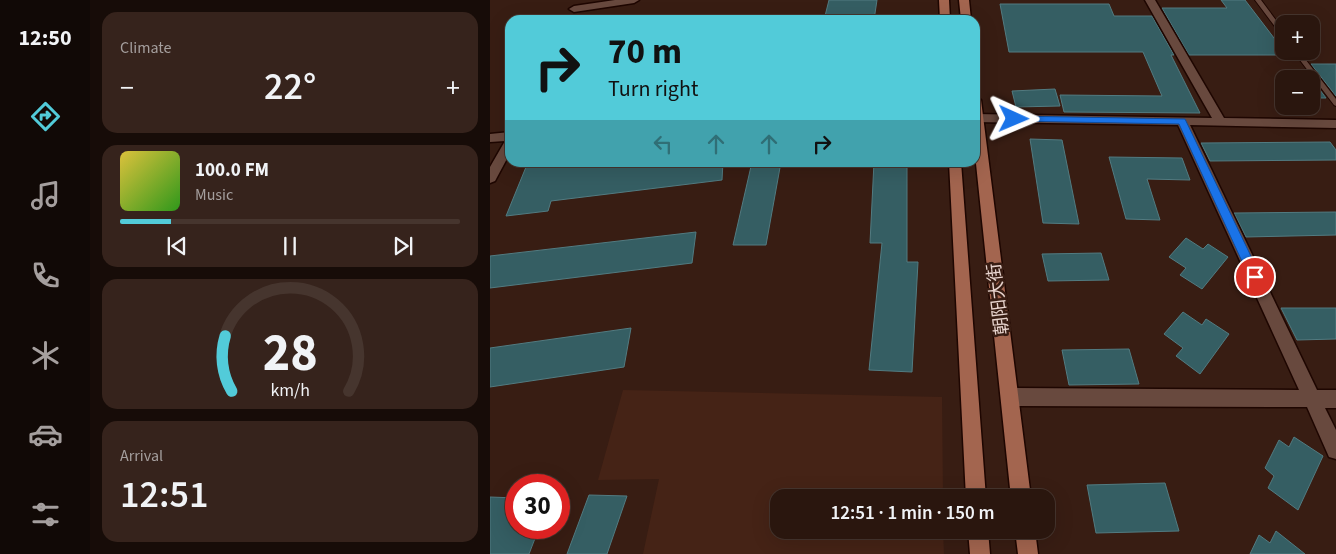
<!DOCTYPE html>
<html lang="en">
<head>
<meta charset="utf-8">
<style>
	:root { --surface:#2a160e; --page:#36231c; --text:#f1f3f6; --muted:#a59f9e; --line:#46352e; --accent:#52cbd9 }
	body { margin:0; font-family:"Source Sans 3","Noto Sans SC",sans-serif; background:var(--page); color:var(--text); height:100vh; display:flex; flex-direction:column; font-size:19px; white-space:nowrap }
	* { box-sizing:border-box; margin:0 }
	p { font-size:16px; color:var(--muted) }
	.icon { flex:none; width:28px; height:28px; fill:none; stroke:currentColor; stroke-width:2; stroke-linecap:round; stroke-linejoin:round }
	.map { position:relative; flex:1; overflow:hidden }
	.side { display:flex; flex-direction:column; gap:12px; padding:12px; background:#170c08; width:400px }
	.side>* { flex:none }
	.guide { position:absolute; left:15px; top:15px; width:475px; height:152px; border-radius:15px; box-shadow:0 5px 20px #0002,0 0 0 1px var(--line); background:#52cbd9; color:#111; overflow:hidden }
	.fabs { position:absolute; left:785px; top:15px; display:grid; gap:10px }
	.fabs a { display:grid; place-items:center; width:45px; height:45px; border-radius:10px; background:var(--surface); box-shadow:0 5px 20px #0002,0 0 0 1px var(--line); font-size:25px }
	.speed { position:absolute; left:15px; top:474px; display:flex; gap:10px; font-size:25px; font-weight:700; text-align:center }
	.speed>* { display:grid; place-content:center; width:65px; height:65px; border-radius:50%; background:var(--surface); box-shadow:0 5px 20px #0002,0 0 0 1px var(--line); line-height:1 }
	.speed .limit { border:8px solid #d22; background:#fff; color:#111 }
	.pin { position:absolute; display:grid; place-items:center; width:42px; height:42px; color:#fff; margin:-21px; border:2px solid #fff; border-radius:50%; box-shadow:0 1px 5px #0007 }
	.me { position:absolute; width:55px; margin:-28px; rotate:91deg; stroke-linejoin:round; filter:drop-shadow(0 0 4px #0008) }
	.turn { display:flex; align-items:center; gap:18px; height:105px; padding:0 20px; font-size:22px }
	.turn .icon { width:65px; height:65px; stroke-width:2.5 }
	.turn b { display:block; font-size:35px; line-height:42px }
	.lanes { display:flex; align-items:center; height:48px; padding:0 20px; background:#0003; justify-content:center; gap:25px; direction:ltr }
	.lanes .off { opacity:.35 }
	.big { font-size:38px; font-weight:600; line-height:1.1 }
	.side .widget { flex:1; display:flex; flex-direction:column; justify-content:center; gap:8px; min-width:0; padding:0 18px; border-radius:15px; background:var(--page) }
	.side .dial { align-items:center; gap:0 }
	.dial svg { height:130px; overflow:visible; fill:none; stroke:var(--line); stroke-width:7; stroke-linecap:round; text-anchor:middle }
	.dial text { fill:var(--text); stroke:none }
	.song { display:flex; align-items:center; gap:15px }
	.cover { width:60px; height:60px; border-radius:8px; background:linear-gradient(135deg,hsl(50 70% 55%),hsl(110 70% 35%)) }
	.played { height:5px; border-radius:2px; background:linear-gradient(90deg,var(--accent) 15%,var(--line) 15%) }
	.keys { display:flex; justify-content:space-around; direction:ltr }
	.heat { display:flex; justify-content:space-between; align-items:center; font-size:28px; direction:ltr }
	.trip { position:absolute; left:280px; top:489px; width:285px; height:50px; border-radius:15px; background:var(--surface); box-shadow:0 5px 20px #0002,0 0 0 1px var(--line); font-weight:600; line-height:50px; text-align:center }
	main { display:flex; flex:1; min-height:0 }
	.menu { display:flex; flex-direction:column; width:90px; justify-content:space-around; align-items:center; background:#110906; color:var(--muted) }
	.menu .icon { width:35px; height:35px }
	.menu .on { color:var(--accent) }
	.menu b { font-size:22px; color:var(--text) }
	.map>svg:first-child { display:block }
	.built { fill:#452316 }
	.building { fill:#355e63; stroke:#527b81 }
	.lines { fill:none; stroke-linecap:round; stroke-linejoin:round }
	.service-casing { stroke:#1e0601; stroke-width:2 }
	.minor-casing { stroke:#1e0601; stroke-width:3 }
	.primary-casing { stroke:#1e0601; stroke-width:3 }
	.service { fill:#68493e; fill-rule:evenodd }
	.minor { fill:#68493e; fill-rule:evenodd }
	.primary { fill:#a3654f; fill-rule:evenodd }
	.route { fill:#1a73e8; stroke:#114b97 }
	.labels { text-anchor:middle; stroke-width:5; stroke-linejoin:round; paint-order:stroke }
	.street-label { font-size:18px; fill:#e8d4ce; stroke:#381d13 }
</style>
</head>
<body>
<main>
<nav class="menu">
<b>12:50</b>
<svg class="icon on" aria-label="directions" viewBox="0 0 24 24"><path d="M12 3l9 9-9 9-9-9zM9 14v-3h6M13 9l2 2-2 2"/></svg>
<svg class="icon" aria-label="music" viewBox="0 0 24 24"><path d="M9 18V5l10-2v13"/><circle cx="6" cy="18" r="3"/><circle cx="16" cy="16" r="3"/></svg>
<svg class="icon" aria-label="phone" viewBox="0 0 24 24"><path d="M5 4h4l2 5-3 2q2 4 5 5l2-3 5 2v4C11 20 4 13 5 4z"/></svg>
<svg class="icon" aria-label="climate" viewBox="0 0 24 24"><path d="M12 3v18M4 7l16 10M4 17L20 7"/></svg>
<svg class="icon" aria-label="car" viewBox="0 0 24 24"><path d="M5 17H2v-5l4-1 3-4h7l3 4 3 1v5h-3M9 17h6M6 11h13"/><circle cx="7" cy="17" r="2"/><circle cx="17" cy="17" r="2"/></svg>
<svg class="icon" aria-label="filters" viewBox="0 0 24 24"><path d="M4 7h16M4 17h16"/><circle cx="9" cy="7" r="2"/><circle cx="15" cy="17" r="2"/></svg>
</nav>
<section class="side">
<div class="widget"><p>Climate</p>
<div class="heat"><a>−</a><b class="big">22°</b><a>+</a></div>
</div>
<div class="widget">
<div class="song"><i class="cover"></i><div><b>100.0 FM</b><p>Music</p></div></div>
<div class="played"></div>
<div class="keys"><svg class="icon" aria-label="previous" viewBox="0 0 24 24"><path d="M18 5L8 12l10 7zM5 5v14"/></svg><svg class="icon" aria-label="pause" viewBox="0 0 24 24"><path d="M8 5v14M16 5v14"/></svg><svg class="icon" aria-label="next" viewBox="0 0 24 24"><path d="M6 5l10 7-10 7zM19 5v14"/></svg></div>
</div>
<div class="widget dial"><svg viewBox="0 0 100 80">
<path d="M14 69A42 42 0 1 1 86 69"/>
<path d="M14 69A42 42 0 0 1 10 35" stroke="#52cbd9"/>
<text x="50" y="56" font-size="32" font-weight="700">28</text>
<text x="50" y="72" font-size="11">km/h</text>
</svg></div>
<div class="widget"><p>Arrival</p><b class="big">12:51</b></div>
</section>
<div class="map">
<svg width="846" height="554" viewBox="0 0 846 554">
	<rect width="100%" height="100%" fill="#381d13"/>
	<path class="built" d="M133,390L452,397L453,497L289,498V530H453L454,554H153L169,479L108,480Z"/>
	<path class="building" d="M339,0H387L384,20H334Z
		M731,0H755L797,55H699L672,8H737Z
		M510,4H619L624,16H662L684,55H681L710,113L574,112L570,95L672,96L653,52H519Z
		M821,64H846V96Z
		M821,78L836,98H821Z
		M565,89L570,106L526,107L522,91Z
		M540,139L572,140L589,224L553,223Z
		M840,142L846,150V160L720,161L711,143Z
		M619,157L692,158L700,180L657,179L670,220L636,219Z
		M75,162H233L232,180L61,201L58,211L16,216L36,167Z
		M262,162H291L276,245H243Z
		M384,162H417V262H428L422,372L379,370L392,243H380Z
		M846,212V235L756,237L744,213Z
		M206,232L202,263L0,288V256Z
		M696,238L713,249L718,244L738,257L712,289L690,275L696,268L679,257Z
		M611,253L619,280L558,281L552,254Z
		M791,308H846V339L807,340Z
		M693,312L712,325L716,319L739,334L710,374L686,356L693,348L674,334Z
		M141,328L134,367L0,387V348Z
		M639,349L649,384L579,385L572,350Z
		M804,437L833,456L808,510L778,488L784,476L775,468L789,440L799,447Z
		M675,483L689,531L606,533L597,485Z
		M99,495L137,496L117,554H77Z
		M0,497L26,498V528H49L39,554H0Z
		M786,531L815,554H760L769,535L780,543Z"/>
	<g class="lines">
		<defs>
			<path id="service" d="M765,0H771L794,31V37L792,36Z
				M803,51H809L846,99V106L844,105Z"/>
			<path id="minor" d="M125,0H149L144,3L84,12L79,9L84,6Z
				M655,0H665L734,118L846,120V128L700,125L827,390H846V408H835L846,430V459L839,457L817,407L520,406L514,403L511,397L514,391L520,388L809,390L688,125L485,122V114L722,118Z
				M20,132V153L5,181L0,183V167L15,141L0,142V134Z"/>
			<path id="primary" d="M449,0H459L460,20H450Z
				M469,0H479L481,20H471Z
				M485,96L491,100L541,498H521L485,154Z
				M459,162H471L496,498H476Z
				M478,530H498L500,554H480Z
				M525,530H545L548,554H528Z"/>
		</defs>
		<use href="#service" class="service-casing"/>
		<use href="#minor" class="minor-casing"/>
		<use href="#primary" class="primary-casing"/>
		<use href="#service" class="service"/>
		<use href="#minor" class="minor"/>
		<use href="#primary" class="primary"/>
	</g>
	<path class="route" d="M524,116L695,119L771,277L769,281H761L689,124L521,121L520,119Z"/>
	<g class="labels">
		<g class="street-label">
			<text transform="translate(508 299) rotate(-97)" y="6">朝阳大街</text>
		</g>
	</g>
</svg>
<div class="fabs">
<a>+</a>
<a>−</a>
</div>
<div class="speed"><div class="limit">30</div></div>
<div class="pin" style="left:765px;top:277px;background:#d93025"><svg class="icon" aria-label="arrive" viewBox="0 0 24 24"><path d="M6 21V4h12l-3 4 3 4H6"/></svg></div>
<svg class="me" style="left:524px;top:119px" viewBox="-20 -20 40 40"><path d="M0-17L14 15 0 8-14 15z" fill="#1a73e8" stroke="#fff" stroke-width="4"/></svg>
<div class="trip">12:51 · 1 min · 150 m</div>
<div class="guide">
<div class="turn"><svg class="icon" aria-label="right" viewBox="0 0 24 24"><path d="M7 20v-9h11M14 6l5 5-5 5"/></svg><div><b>70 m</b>Turn right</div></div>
<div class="lanes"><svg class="icon off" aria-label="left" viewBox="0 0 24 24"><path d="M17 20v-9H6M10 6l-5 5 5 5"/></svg><svg class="icon off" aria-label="ahead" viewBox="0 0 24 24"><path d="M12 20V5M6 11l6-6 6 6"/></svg><svg class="icon off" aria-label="ahead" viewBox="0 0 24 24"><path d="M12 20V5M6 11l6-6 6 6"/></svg><svg class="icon" aria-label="right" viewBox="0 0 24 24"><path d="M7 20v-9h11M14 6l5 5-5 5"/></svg></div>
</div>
</div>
</main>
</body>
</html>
